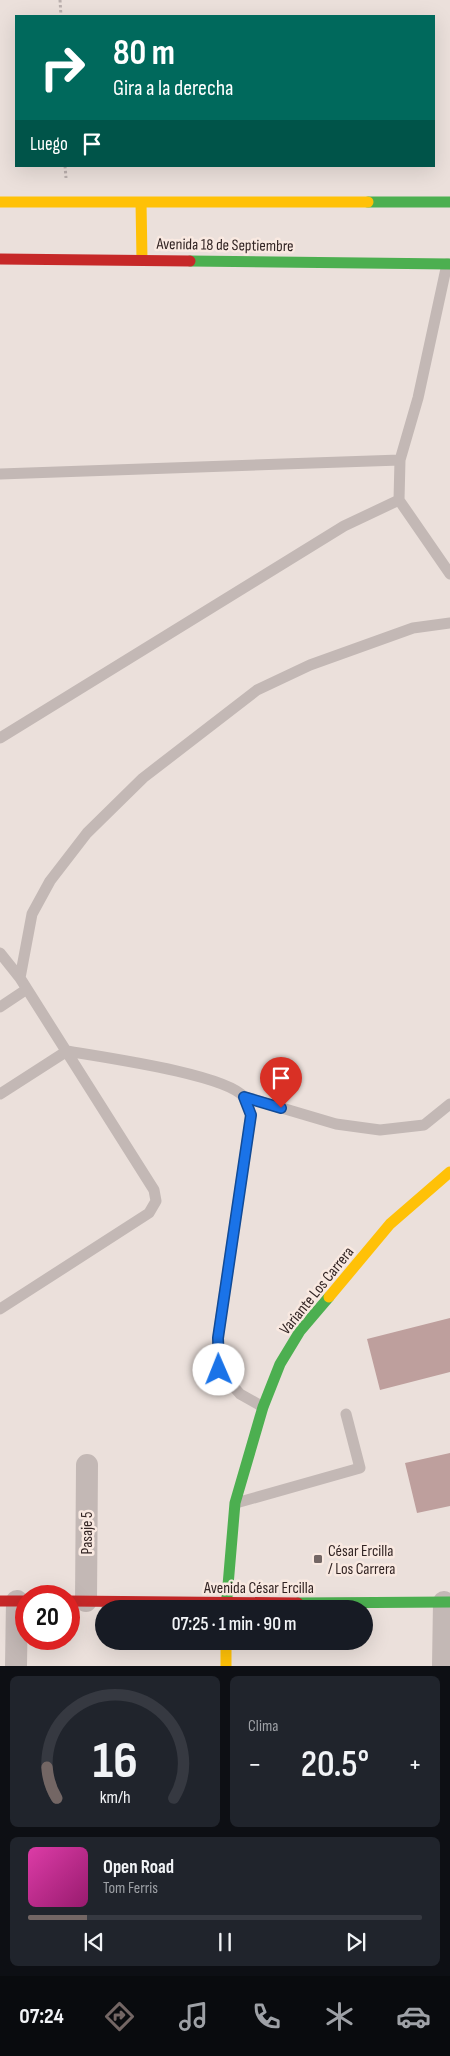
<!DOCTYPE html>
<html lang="es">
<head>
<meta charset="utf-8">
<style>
	:root { --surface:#171b24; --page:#20242c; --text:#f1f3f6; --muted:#9ea1a6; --line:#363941; --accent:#736664 }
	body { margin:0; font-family:"Sofia Sans Condensed",sans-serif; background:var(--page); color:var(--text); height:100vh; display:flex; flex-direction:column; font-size:19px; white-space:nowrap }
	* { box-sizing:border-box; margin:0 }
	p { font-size:16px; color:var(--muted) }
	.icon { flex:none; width:28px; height:28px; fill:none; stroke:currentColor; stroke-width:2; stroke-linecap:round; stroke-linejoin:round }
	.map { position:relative; height:1666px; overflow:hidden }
	.side { display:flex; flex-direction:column; gap:10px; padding:10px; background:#0d0f14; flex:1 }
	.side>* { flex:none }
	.guide { position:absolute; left:15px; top:15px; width:420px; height:152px; border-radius:0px; box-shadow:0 5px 20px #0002; background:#00695c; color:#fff; overflow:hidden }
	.speed { position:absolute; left:15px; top:1585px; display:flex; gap:10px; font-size:25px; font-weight:700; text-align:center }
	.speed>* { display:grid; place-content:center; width:65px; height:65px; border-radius:50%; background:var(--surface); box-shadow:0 5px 20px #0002; line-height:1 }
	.speed .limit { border:8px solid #d22; background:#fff; color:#111 }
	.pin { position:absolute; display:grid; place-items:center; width:42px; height:42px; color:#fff; margin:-51px -21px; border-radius:50% 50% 50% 0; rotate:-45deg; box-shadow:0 0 5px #0007 }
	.pin .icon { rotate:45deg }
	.me { position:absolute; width:55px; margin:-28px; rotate:359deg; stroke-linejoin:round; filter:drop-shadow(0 0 4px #0008) }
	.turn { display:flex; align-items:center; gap:18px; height:105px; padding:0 15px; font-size:22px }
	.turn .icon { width:65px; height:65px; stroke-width:2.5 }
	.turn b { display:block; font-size:35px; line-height:42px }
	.then { display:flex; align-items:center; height:48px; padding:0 15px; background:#0003; gap:10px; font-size:19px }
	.big { font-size:38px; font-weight:600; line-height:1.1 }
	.side .card { flex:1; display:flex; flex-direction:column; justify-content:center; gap:8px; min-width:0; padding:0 18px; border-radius:8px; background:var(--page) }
	.side .dial { align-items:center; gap:0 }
	.dial svg { height:130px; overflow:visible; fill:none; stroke:var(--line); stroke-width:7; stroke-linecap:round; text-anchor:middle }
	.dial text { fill:var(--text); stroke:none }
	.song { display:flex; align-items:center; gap:15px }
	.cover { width:60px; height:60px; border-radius:8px; background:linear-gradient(135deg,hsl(320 70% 55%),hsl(320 70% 35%)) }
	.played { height:5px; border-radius:2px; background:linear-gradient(90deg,var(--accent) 15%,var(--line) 15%) }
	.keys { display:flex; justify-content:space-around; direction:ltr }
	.heat { display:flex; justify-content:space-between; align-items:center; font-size:28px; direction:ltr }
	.side .tiles { flex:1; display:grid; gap:10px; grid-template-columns:1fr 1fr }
	.card:last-child { grid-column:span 2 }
	.trip { position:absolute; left:95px; top:1600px; width:278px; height:50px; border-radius:25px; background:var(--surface); box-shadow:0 5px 20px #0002; font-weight:600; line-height:50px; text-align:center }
	.menu { display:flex; height:80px; justify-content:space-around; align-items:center; background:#090b0e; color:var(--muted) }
	.menu .icon { width:35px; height:35px }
	.menu .on { color:var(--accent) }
	.menu b { font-size:22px; color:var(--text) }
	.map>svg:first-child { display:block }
	.building { fill:#be9f9d }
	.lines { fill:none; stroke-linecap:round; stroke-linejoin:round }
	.path { stroke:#bbb0ae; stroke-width:3; stroke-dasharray:2.5 2.5; stroke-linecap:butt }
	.lane { stroke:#c3b8b5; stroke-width:11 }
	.street { stroke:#c3b8b5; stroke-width:22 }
	.fast { stroke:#4caf50; stroke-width:11 }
	.slow { stroke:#ffc107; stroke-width:11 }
	.jam { stroke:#c62828; stroke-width:11 }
	.route-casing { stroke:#114b97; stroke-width:12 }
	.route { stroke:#1a73e8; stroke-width:9 }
	.poi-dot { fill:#736664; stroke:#f9e9e1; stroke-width:2 }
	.labels { text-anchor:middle; stroke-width:5; stroke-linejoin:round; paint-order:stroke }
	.street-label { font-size:16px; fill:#332524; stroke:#f9e9e1 }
	.poi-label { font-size:16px; fill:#332524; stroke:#f9e9e1; text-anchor:start }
</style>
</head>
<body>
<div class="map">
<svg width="450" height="1666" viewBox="0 0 450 1666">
	<rect width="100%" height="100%" fill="#ebe0db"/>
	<path class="building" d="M450,1318V1372L380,1390L367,1339Z
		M450,1453V1506L417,1513L405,1463Z"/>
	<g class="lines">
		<path class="path" d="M60,0L61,16
			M65,166L66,178"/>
		<path class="lane" d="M0,474L400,460
			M399,500L450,574
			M0,738L344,526L399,500L400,460L418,398L447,264
			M0,953L20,978L154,1190L156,1201L149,1213L0,1309
			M20,978L32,914L50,881L87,833L143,778L257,690L310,665L413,628L450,623
			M0,1007L27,989
			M0,1094L67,1051C101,1057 225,1074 244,1097C248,1101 249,1110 251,1115L218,1337L219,1370L240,1394L263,1407
			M245,1097L336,1124L380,1130L424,1125L450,1104
			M236,1503L360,1468L346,1414"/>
		<path class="street" d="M86,1601L87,1465
			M16,1666L17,1601
			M443,1666L444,1602"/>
		<path class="fast" d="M368,202H450
			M190,261L450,264
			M298,1603L450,1602
			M226,1609L235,1503L263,1407L280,1364L300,1331L329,1297"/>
		<path class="slow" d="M0,202H368
			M141,202L142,259
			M329,1297L390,1224L450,1172
			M226,1641V1666"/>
		<path class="jam" d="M0,259L190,261
			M0,1601H26
			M69,1601L298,1603"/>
	</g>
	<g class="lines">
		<defs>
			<path id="route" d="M219,1370L218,1338L251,1115L244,1097L281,1108"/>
		</defs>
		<use href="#route" class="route-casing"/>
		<use href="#route" class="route"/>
	</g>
	<rect class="poi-dot" x="313" y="1554" width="10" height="10" rx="2.5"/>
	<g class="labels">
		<g class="street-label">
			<text transform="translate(225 244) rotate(1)" y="6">Avenida 18 de Septiembre</text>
			<text transform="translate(316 1290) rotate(-51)" y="6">Variante Los Carrera</text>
			<text transform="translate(86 1533) rotate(-90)" y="6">Pasaje 5</text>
			<text x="259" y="1593">Avenida César Ercilla</text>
		</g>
		<g class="poi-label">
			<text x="328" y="1556">César Ercilla<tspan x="328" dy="18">/ Los Carrera</tspan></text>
		</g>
	</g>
</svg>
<div class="speed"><div class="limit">20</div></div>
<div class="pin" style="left:281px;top:1108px;background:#d93025"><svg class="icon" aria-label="arrive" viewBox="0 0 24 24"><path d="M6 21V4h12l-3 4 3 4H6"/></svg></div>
<svg class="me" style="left:219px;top:1370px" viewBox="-20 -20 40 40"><circle r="19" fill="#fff"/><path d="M0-13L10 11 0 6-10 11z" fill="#1a73e8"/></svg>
<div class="trip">07:25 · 1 min · 90 m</div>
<div class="guide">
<div class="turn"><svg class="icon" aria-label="right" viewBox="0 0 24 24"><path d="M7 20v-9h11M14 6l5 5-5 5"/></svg><div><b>80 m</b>Gira a la derecha</div></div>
<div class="then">Luego<svg class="icon" aria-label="arrive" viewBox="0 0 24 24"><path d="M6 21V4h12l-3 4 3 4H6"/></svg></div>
</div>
</div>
<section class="side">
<div class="tiles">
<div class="card dial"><svg viewBox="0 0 100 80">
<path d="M14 69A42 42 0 1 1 86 69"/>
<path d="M14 69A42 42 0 0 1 8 50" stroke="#736664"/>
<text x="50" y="56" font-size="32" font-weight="700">16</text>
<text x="50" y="72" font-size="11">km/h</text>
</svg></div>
<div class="card"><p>Clima</p>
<div class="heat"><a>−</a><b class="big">20.5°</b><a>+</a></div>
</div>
<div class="card">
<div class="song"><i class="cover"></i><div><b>Open Road</b><p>Tom Ferris</p></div></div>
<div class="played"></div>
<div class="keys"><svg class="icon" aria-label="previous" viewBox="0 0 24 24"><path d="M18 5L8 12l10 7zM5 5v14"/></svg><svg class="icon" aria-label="pause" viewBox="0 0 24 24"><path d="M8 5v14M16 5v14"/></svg><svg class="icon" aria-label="next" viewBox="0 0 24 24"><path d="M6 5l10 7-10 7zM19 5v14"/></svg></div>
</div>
</div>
</section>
<nav class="menu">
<b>07:24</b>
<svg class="icon on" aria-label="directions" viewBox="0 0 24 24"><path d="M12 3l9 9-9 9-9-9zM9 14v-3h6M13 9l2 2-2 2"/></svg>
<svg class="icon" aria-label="music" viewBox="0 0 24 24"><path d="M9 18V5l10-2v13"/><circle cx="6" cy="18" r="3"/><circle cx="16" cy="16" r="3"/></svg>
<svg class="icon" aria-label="phone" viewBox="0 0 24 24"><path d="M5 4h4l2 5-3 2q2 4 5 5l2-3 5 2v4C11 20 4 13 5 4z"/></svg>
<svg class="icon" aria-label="climate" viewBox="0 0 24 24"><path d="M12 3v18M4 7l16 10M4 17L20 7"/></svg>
<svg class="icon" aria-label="car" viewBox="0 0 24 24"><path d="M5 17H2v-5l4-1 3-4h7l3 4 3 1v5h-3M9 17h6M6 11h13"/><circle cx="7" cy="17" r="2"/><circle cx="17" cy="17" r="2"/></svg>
</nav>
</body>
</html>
